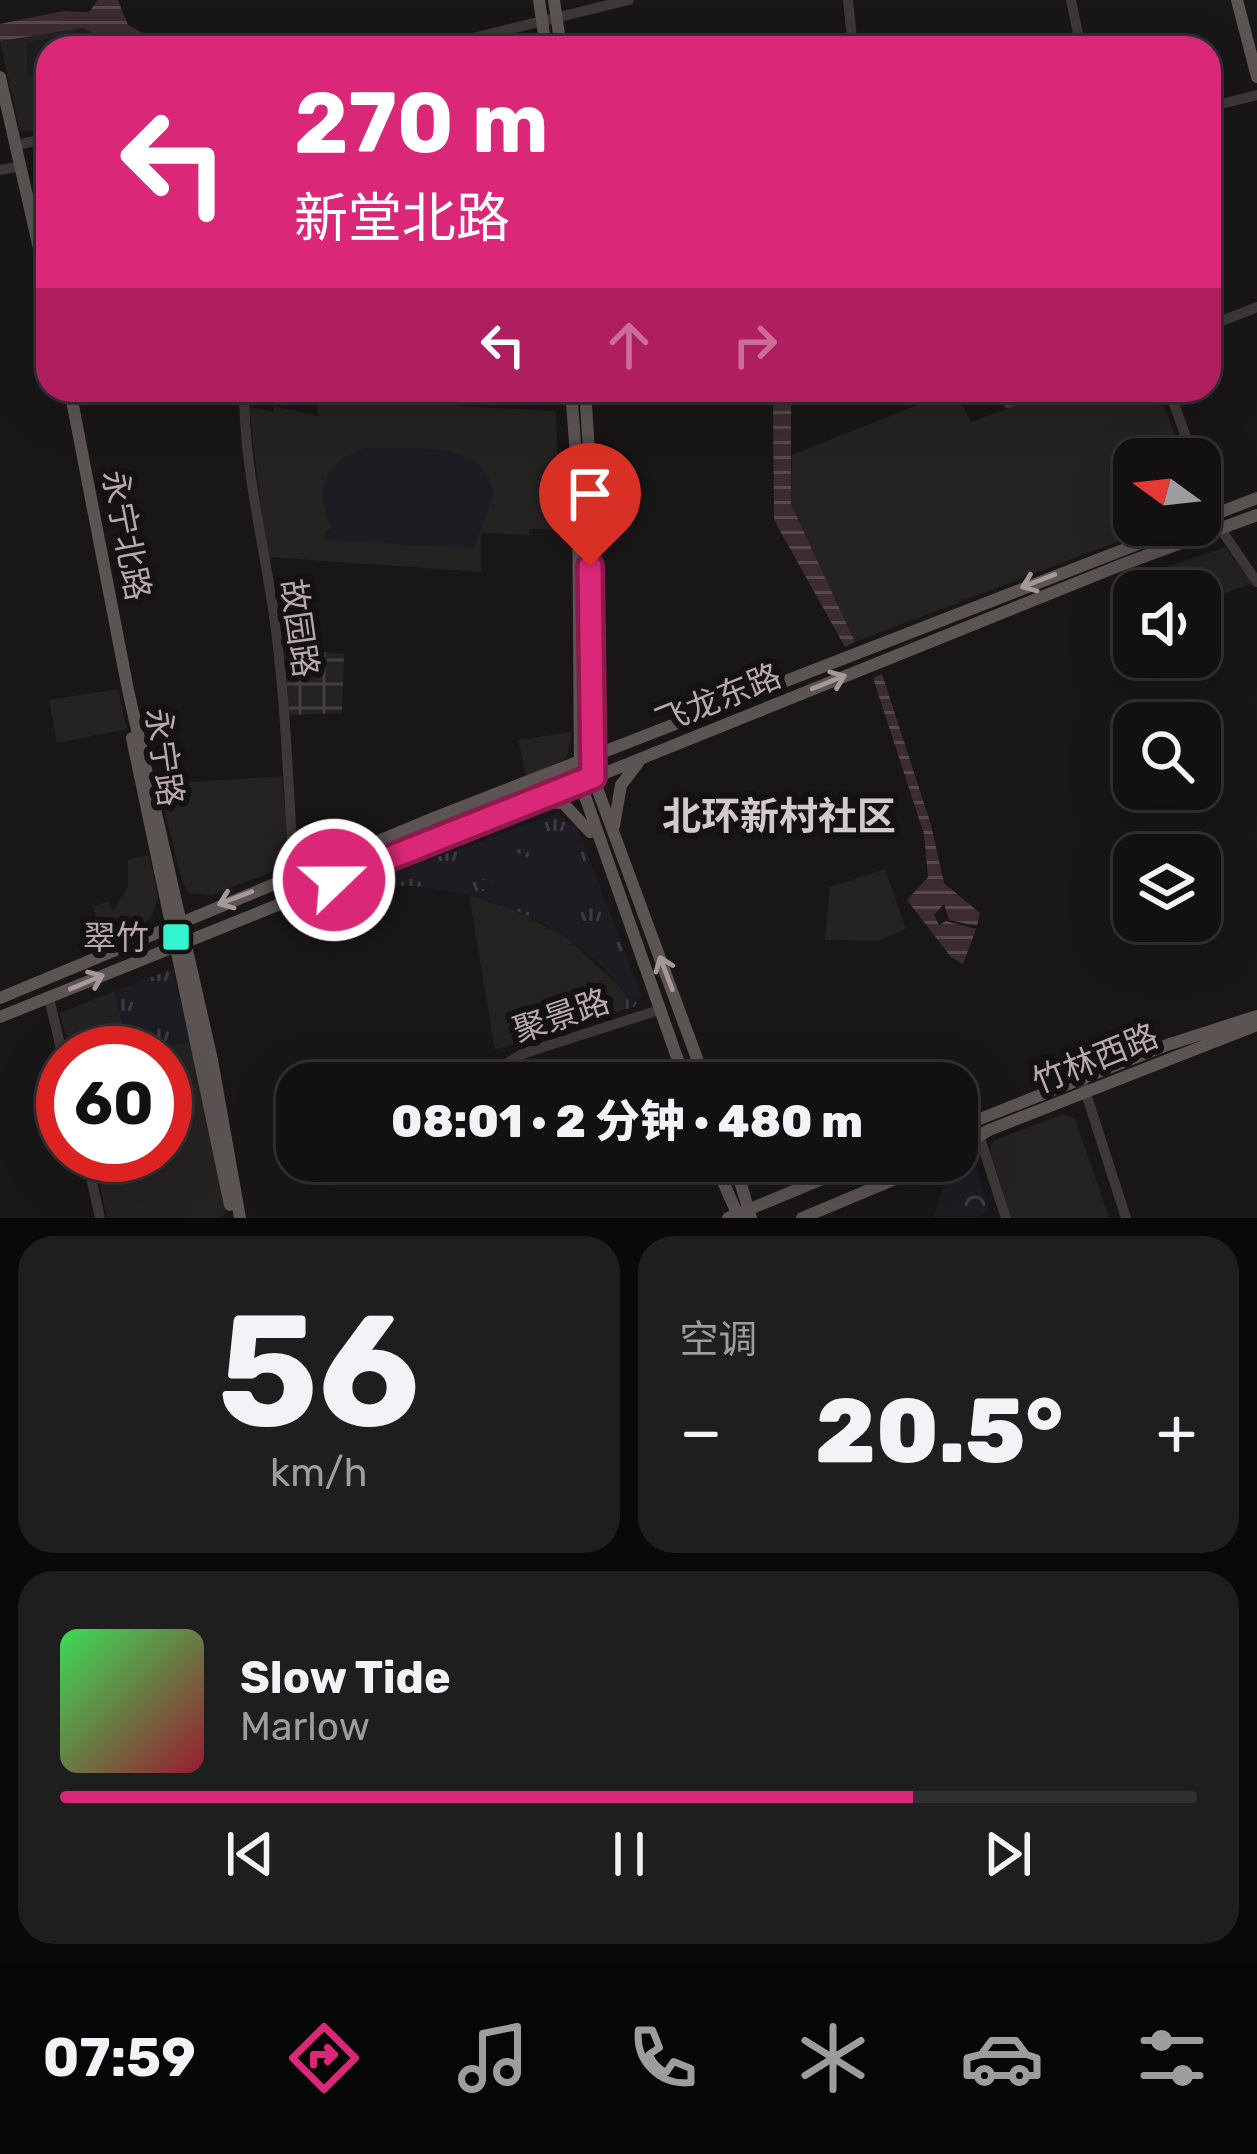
<!DOCTYPE html>
<html lang="zh">
<head>
<meta charset="utf-8">
<style>
	:root { --surface:#121010; --page:#1f1e1e; --text:#f1f3f6; --muted:#9c9d9f; --line:#313030; --accent:#db2777 }
	body { margin:0; font-family:Rubik,"Noto Sans SC",sans-serif; background:var(--page); color:var(--text); height:100vh; display:flex; flex-direction:column; font-size:45px; white-space:nowrap }
	* { box-sizing:border-box; margin:0 }
	p { font-size:39px; color:var(--muted) }
	.icon { flex:none; width:66px; height:66px; fill:none; stroke:currentColor; stroke-width:2; stroke-linecap:round; stroke-linejoin:round }
	.map { position:relative; height:1218px; overflow:hidden }
	.side { display:flex; flex-direction:column; gap:18px; padding:18px; background:#0a0909; flex:1 }
	.side>* { flex:none }
	.guide { position:absolute; left:36px; top:36px; width:1185px; height:366px; border-radius:36px; box-shadow:0 12px 48px #0002,0 0 0 3px var(--line); background:#db2777; color:#fff; overflow:hidden }
	.needle { width:78px; rotate:285deg }
	.tools { position:absolute; left:1113px; top:438px; display:grid; gap:24px }
	.tools a { display:grid; place-items:center; width:108px; height:108px; border-radius:24px; background:var(--surface); box-shadow:0 12px 48px #0002,0 0 0 3px var(--line); font-size:60px }
	.speed { position:absolute; left:36px; top:1026px; display:flex; gap:24px; font-size:60px; font-weight:700; text-align:center }
	.speed>* { display:grid; place-content:center; width:156px; height:156px; border-radius:50%; background:var(--surface); box-shadow:0 12px 48px #0002,0 0 0 3px var(--line); line-height:1 }
	.speed .limit { border:18px solid #d22; background:#fff; color:#111 }
	.pin { position:absolute; display:grid; place-items:center; width:102px; height:102px; color:#fff; margin:-123px -51px; border-radius:50% 50% 50% 0; rotate:-45deg; box-shadow:0 0 12px #0007 }
	.pin .icon { rotate:45deg }
	.me { position:absolute; width:132px; margin:-66px; rotate:68deg; stroke-linejoin:round; filter:drop-shadow(0 0 9px #0008) }
	.turn { display:flex; align-items:center; gap:42px; height:252px; padding:0 60px; font-size:54px }
	.turn .icon { width:156px; height:156px; stroke-width:2.5 }
	.turn b { display:block; font-size:84px; line-height:102px }
	.lanes { display:flex; align-items:center; height:114px; padding:0 60px; background:#0003; justify-content:center; gap:60px; direction:ltr }
	.lanes .off { opacity:.35 }
	.big { font-size:90px; font-weight:800; line-height:1.1 }
	.side .widget { flex:1; display:flex; flex-direction:column; justify-content:center; gap:18px; min-width:0; padding:0 42px; border-radius:36px; background:var(--page) }
	.side .dial { align-items:center; gap:0 }
	.dial b { font-size:156px; line-height:1 }
	.song { display:flex; align-items:center; gap:36px }
	.cover { width:144px; height:144px; border-radius:18px; background:linear-gradient(135deg,hsl(130 70% 55%),hsl(350 70% 35%)) }
	.played { height:12px; border-radius:6px; background:linear-gradient(90deg,var(--accent) 75%,var(--line) 75%) }
	.keys { display:flex; justify-content:space-around; direction:ltr }
	.heat { display:flex; justify-content:space-between; align-items:center; font-size:66px; direction:ltr }
	.side .tiles { flex:1; display:grid; gap:18px; grid-template-columns:1fr 1fr }
	.widget:last-child { grid-column:span 2 }
	.trip { position:absolute; left:276px; top:1062px; width:702px; height:120px; border-radius:36px; background:var(--surface); box-shadow:0 12px 48px #0002,0 0 0 3px var(--line); font-weight:800; line-height:120px; text-align:center }
	.tab-bar { display:flex; height:192px; justify-content:space-around; align-items:center; background:#070606; color:var(--muted) }
	.tab-bar .icon { width:84px; height:84px }
	.tab-bar .active { color:var(--accent) }
	.tab-bar b { font-size:54px; color:var(--text) }
	.map>svg:first-child { display:block }
	.built { fill:#252222 }
	.industrial { fill:url(#industrial-grid) }
	.grass { fill:url(#grass-tufts) }
	.forest { fill:url(#forest-crowns) }
	.garden { fill:#1e1c23 }
	.water { fill:url(#water-rules) }
	.lines { fill:none; stroke-linecap:round; stroke-linejoin:round }
	.minor { stroke:#3d3737; stroke-width:10 }
	.major { stroke:#5c5353; stroke-width:12 }
	.oneway { stroke:#a69799 }
	.route-casing { stroke:#8e194d; stroke-width:30 }
	.route { stroke:#db2777; stroke-width:21 }
	.poi-dot { fill:#32f4ce; stroke:#131111; stroke-width:4.5 }
	.labels { text-anchor:middle; stroke-width:12; stroke-linejoin:round; paint-order:stroke }
	.street-label { font-size:33px; fill:#b8a8aa; stroke:#131111 }
	.poi-label { font-size:33px; fill:#b8a8aa; stroke:#131111; text-anchor:end }
	.quarter-label { font-size:39px; font-weight:bold; fill:#d4c9ca; stroke:#131111 }
</style>
</head>
<body>
<div class="map">
<svg width="1257" height="1218" viewBox="0 0 1257 1218">
	<defs>
		<pattern id="industrial-grid" width="8" height="8" patternUnits="userSpaceOnUse" patternTransform="scale(3)"><rect width="8" height="8" fill="#252222"/><path d="M0 4h8M4 0v8" fill="none" stroke="#433f3f"/></pattern>
		<pattern id="grass-tufts" width="24" height="20" patternUnits="userSpaceOnUse" patternTransform="scale(3)"><rect width="24" height="20" fill="#1e1c23"/><path d="M3 7l-1-3M5 7V3M7 7l1-3M15 17l-1-3M17 17v-4M19 17l1-3" fill="none" stroke="#3d3a40"/></pattern>
		<pattern id="forest-crowns" width="20" height="18" patternUnits="userSpaceOnUse" patternTransform="scale(3)"><rect width="20" height="18" fill="#1e1c23"/><path d="M2 6a3 3 0 1 1 6 0M12 15a3 3 0 1 1 6 0" fill="none" stroke="#3d3a40"/></pattern>
		<pattern id="water-rules" width="6" height="5" patternUnits="userSpaceOnUse" patternTransform="scale(3)"><rect width="6" height="5" fill="#3c2c32"/><path d="M0 2.5h6" fill="none" stroke="#56484d"/></pattern>
	</defs>
	<rect width="100%" height="100%" fill="#181616"/>
	<path class="built" d="M83,28L130,48H48V130L20,131L0,41Z
		M319,390H457V406L556,411L560,530L530,529L529,535L481,533V572L267,557L249,407L273,412L274,406L317,416Z
		M955,390L971,422L1058,390H1157L1185,459H1134V525H1161L855,642L791,504L792,455Z
		M1225,547L1253,583L1200,602V591H1134V614L1129,580Z
		M118,689L127,729L57,743L49,700Z
		M572,732L567,758L527,778L518,740Z
		M282,776L289,865L212,895L189,893L182,882L158,784Z
		M149,855L158,897L151,919L104,943L93,906L108,901L113,911L128,886V860Z
		M885,869L906,929L878,941L825,940L830,887Z
		M469,895L514,910L565,936L618,985L627,997L623,1010L495,1050Z
		M115,991L128,1053H70L60,1013Z
		M190,1041L226,1211L222,1218H107L93,1155H165V1053H140Z
		M1063,1114L1075,1119L1109,1218H1011L990,1150L993,1141Z"/>
	<path class="industrial" d="M285,649L344,654L342,713L289,715Z"/>
	<path class="grass" d="M557,814L577,827L641,995L634,1007L623,1010L627,997C578,923 479,887 393,885L390,874Z
		M172,969L190,1041L128,1053L115,991Z"/>
	<path class="forest" d="M969,1164L976,1167L989,1211L974,1218H933L946,1180Z"/>
	<path class="garden" d="M79,30L92,35L95,48H48V71L28,76L26,44Z
		M368,448C412,450 487,437 493,495L474,548L324,540L325,530H332C314,493 324,457 368,448Z
		M512,851L581,881L585,900L573,916L592,925L589,934L478,887L481,879L491,883L496,859Z"/>
	<path class="water" d="M98,0H118L128,25L170,48H130L83,28L0,41V24L63,11L89,12Z
		M773,390H791V504L855,642L845,647L774,520Z
		M882,674L931,825L944,883L980,913L977,926L949,920L944,904L934,915L939,925L946,921L976,929L963,964L951,957L907,900L928,877L924,834L873,678Z"/>
	<g class="lines">
		<path class="minor" d="M848,0L853,48
			M1071,0L1081,48
			M432,48L629,0
			M1209,107L1257,95
			M17,145L48,138
			M0,170L21,166
			M1209,326L1257,307
			M244,390C244,465 262,535 273,609C286,696 288,786 294,875
			M1169,390L1194,459
			M1008,403L1043,390
			M1200,475L1220,528L1257,582
			M49,998L63,1057
			M483,1078L522,1054L659,1010
			M1083,1084L1126,1218
			M979,1135L1006,1218
			M86,1155L100,1218"/>
		<path class="major" d="M539,0L546,48
			M554,0L561,48
			M1237,0L1257,77
			M0,77L48,288
			M70,390L128,690L212,1060L240,1218
			M571,390L578,481L580,782L686,1083
			M585,390L591,481L593,777L706,1083
			M1200,520L1257,498
			M132,738L230,1205
			M540,802L563,803L590,832
			M614,826L621,785L638,763
			M0,998L436,817L1187,525
			M0,1017L1121,565L1257,515
			M957,1128L1167,1045L1257,1016
			M957,1149L989,1130L1257,1025
			M714,1161L739,1218
			M734,1161L751,1218
			M728,1218L866,1161
			M802,1218L938,1161"/>
	</g>
	<defs><path id="oneway-shaft" d="M-6 0H5M1.5-3L5.5 0L1.5 3" fill="none" stroke-width="1.6" stroke-linecap="round" stroke-linejoin="round" transform="scale(3)"/></defs>
	<g class="oneway">
		<use href="#oneway-shaft" transform="translate(1038 581) rotate(159)"/>
		<use href="#oneway-shaft" transform="translate(829 682) rotate(-22)"/>
		<use href="#oneway-shaft" transform="translate(235 898) rotate(159)"/>
		<use href="#oneway-shaft" transform="translate(666 973) rotate(-111)"/>
		<use href="#oneway-shaft" transform="translate(87 982) rotate(-23)"/>
	</g>
	<g class="lines">
		<defs>
			<path id="route" d="M334,880L593,777L590,566"/>
		</defs>
		<use href="#route" class="route-casing"/>
		<use href="#route" class="route"/>
	</g>
	<rect class="poi-dot" x="161" y="922" width="30" height="30" rx="6"/>
	<g class="labels">
		<g class="street-label">
			<text transform="translate(127 535) rotate(79)" y="12">永宁北路</text>
			<text transform="translate(300 628) rotate(82)" y="12">故园路</text>
			<text transform="translate(718 698) rotate(-22)" y="12">飞龙东路</text>
			<text transform="translate(165 757) rotate(82)" y="12">永宁路</text>
			<text transform="translate(561 1015) rotate(-19)" y="12">聚景路</text>
			<text transform="translate(1095 1058) rotate(-22)" y="12">竹林西路</text>
		</g>
		<g class="poi-label">
			<text x="149" y="949">翠竹</text>
		</g>
		<g class="quarter-label">
			<text x="779" y="830">北环新村社区</text>
		</g>
	</g>
</svg>
<div class="tools">
<a><svg class="needle" viewBox="-14 -14 28 28"><path d="M0-13l5 13h-10z" fill="#e53935"/><path d="M0 13l5-13h-10z" fill="#9c9d9f"/></svg></a>
<a><svg class="icon" aria-label="sound" viewBox="0 0 24 24"><path d="M4 9h4l5-4v14l-5-4H4zM17 9q2 3 0 6"/></svg></a>
<a><svg class="icon" aria-label="search" viewBox="0 0 24 24"><circle cx="10" cy="10" r="6"/><path d="M15 15l6 6"/></svg></a>
<a><svg class="icon" aria-label="layers" viewBox="0 0 24 24"><path d="M12 4l9 5-9 5-9-5zM3 14l9 5 9-5"/></svg></a>
</div>
<div class="speed"><div class="limit">60</div></div>
<div class="pin" style="left:590px;top:566px;background:#d93025"><svg class="icon" aria-label="arrive" viewBox="0 0 24 24"><path d="M6 21V4h12l-3 4 3 4H6"/></svg></div>
<svg class="me" style="left:334px;top:880px" viewBox="-20 -20 40 40"><circle r="17" fill="#db2777" stroke="#fff" stroke-width="3"/><path d="M0-11L8 9 0 5-8 9z" fill="#fff"/></svg>
<div class="trip">08:01 · 2 分钟 · 480 m</div>
<div class="guide">
<div class="turn"><svg class="icon" aria-label="left" viewBox="0 0 24 24"><path d="M17 20v-9H6M10 6l-5 5 5 5"/></svg><div><b>270 m</b>新堂北路</div></div>
<div class="lanes"><svg class="icon" aria-label="left" viewBox="0 0 24 24"><path d="M17 20v-9H6M10 6l-5 5 5 5"/></svg><svg class="icon off" aria-label="ahead" viewBox="0 0 24 24"><path d="M12 20V5M6 11l6-6 6 6"/></svg><svg class="icon off" aria-label="right" viewBox="0 0 24 24"><path d="M7 20v-9h11M14 6l5 5-5 5"/></svg></div>
</div>
</div>
<section class="side">
<div class="tiles">
<div class="widget dial"><b>56</b><p>km/h</p></div>
<div class="widget"><p>空调</p>
<div class="heat"><a>−</a><b class="big">20.5°</b><a>+</a></div>
</div>
<div class="widget">
<div class="song"><i class="cover"></i><div><b>Slow Tide</b><p>Marlow</p></div></div>
<div class="played"></div>
<div class="keys"><svg class="icon" aria-label="previous" viewBox="0 0 24 24"><path d="M18 5L8 12l10 7zM5 5v14"/></svg><svg class="icon" aria-label="pause" viewBox="0 0 24 24"><path d="M8 5v14M16 5v14"/></svg><svg class="icon" aria-label="next" viewBox="0 0 24 24"><path d="M6 5l10 7-10 7zM19 5v14"/></svg></div>
</div>
</div>
</section>
<nav class="tab-bar">
<b>07:59</b>
<svg class="icon active" aria-label="directions" viewBox="0 0 24 24"><path d="M12 3l9 9-9 9-9-9zM9 14v-3h6M13 9l2 2-2 2"/></svg>
<svg class="icon" aria-label="music" viewBox="0 0 24 24"><path d="M9 18V5l10-2v13"/><circle cx="6" cy="18" r="3"/><circle cx="16" cy="16" r="3"/></svg>
<svg class="icon" aria-label="phone" viewBox="0 0 24 24"><path d="M5 4h4l2 5-3 2q2 4 5 5l2-3 5 2v4C11 20 4 13 5 4z"/></svg>
<svg class="icon" aria-label="climate" viewBox="0 0 24 24"><path d="M12 3v18M4 7l16 10M4 17L20 7"/></svg>
<svg class="icon" aria-label="car" viewBox="0 0 24 24"><path d="M5 17H2v-5l4-1 3-4h7l3 4 3 1v5h-3M9 17h6M6 11h13"/><circle cx="7" cy="17" r="2"/><circle cx="17" cy="17" r="2"/></svg>
<svg class="icon" aria-label="filters" viewBox="0 0 24 24"><path d="M4 7h16M4 17h16"/><circle cx="9" cy="7" r="2"/><circle cx="15" cy="17" r="2"/></svg>
</nav>
</body>
</html>
